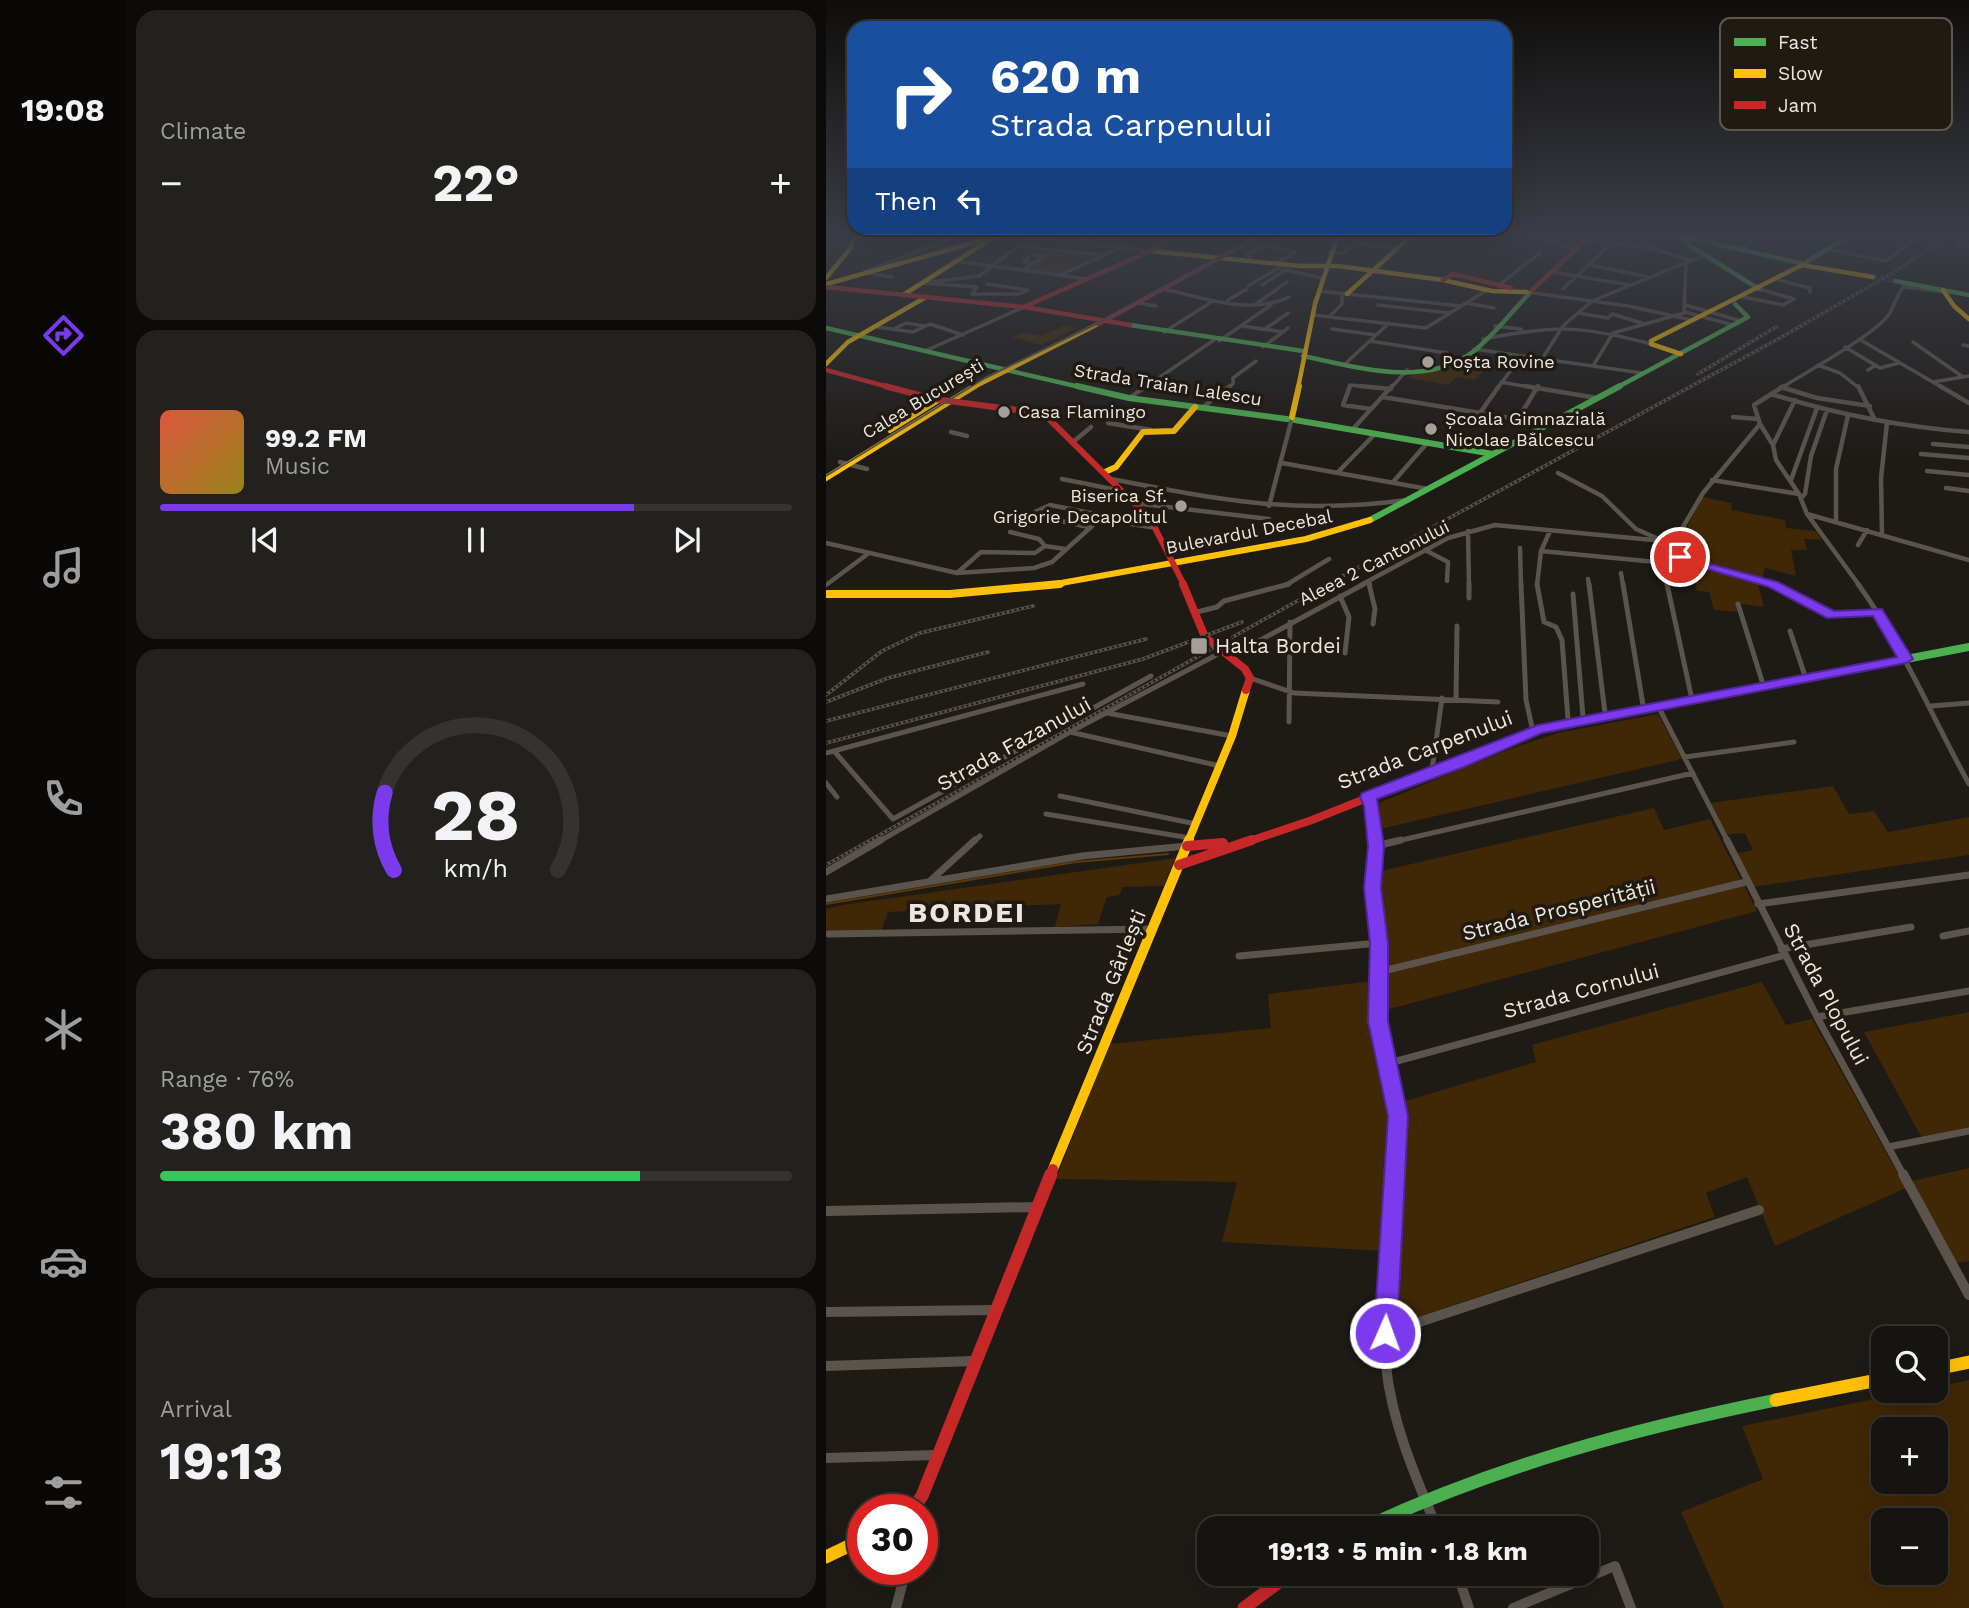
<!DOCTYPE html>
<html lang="en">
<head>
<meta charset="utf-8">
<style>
	:root { --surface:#161410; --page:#23211e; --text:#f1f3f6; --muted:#9e9e9f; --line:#353330; --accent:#7c3aed }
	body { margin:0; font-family:"Work Sans",sans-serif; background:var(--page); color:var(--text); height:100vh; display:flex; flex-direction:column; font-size:26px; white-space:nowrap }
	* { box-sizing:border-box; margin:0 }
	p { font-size:23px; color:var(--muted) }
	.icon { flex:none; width:38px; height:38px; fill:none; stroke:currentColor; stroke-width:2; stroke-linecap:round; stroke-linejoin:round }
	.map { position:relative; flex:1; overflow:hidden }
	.panel { display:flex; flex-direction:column; gap:10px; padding:10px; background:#0c0b09; width:700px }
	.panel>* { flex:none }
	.banner { position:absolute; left:21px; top:21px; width:665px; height:214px; border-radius:21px; box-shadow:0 7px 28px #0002,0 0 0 2px var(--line); background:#1a4fa0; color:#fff; overflow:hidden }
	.controls { position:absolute; left:1045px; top:1326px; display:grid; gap:14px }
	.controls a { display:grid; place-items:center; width:77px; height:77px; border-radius:14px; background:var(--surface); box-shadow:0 7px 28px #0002,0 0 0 2px var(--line); font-size:35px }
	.speed { position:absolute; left:21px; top:1494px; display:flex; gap:14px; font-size:35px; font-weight:700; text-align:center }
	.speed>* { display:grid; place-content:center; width:91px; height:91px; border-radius:50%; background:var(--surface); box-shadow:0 7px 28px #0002,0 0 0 2px var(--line); line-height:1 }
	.speed .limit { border:10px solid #d22; background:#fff; color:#111 }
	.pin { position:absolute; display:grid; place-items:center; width:60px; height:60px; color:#fff; margin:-30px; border:4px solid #fff; border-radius:50%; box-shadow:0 2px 7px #0007 }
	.me { position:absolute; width:77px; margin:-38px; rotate:2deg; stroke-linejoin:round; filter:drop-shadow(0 0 5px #0008) }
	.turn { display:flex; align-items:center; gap:24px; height:147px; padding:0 28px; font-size:32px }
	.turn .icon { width:91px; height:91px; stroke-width:2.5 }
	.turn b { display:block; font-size:49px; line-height:60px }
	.then { display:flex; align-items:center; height:66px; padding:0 28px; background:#0003; gap:14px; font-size:26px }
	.big { font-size:52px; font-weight:700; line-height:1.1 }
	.panel .card { flex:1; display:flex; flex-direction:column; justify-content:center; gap:10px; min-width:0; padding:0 24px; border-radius:21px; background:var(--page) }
	.panel .dial { align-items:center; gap:0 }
	.dial svg { height:182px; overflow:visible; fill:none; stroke:var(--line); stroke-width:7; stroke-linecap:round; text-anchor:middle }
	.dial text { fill:var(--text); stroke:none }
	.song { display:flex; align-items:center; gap:21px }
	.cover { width:84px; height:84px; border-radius:10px; background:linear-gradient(135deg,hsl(10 70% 55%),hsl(50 70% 35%)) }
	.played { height:7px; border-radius:4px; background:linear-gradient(90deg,var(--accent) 75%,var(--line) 75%) }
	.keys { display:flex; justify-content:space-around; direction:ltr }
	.heat { display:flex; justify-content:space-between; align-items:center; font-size:38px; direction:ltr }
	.charge { height:10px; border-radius:5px; background:linear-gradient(90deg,#34c759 76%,var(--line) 0) }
	.trip { position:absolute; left:371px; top:1516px; width:402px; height:70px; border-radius:21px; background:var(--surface); box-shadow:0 7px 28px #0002,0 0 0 2px var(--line); font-weight:700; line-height:70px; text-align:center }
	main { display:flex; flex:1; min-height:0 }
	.tabs { display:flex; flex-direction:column; width:126px; justify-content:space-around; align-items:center; background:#090806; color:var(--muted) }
	.tabs .icon { width:49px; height:49px }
	.tabs .selected { color:var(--accent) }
	.tabs b { font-size:32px; color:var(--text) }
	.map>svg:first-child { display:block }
	.green { fill:#402706; fill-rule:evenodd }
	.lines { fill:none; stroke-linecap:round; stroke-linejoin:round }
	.stream { stroke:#5f3a04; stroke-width:2 }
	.primary-tunnel { stroke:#3d3934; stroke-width:5; stroke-dasharray:5 2.5; stroke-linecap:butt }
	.street-far4 { stroke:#5a544d; stroke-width:3.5 }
	.street-far3 { stroke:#5a544d; stroke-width:4.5 }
	.street-far2 { stroke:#5a544d; stroke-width:5 }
	.street-far1 { stroke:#5a544d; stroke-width:7 }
	.street { stroke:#5a544d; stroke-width:10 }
	.fast-far3 { stroke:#4caf50; stroke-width:4.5 }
	.fast-far2 { stroke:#4caf50; stroke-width:6 }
	.fast-far1 { stroke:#4caf50; stroke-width:8 }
	.fast { stroke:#4caf50; stroke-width:13 }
	.slow-far4 { stroke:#ffc107; stroke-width:4.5 }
	.slow-far3 { stroke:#ffc107; stroke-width:6 }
	.slow-far2 { stroke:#ffc107; stroke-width:8 }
	.slow-far1 { stroke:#ffc107; stroke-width:10 }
	.slow { stroke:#ffc107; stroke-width:13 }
	.jam-far4 { stroke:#c62828; stroke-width:4.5 }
	.jam-far3 { stroke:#c62828; stroke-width:6 }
	.jam-far2 { stroke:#c62828; stroke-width:8 }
	.jam-far1 { stroke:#c62828; stroke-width:10 }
	.jam { stroke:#c62828; stroke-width:13 }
	.tram { stroke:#58524d; stroke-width:2 }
	.rail-casing { stroke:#58524d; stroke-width:3.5 }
	.rail { stroke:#211a12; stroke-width:2; stroke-dasharray:2.5; stroke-linecap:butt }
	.route { fill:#7c3aed; stroke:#51269a; stroke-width:2 }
	.poi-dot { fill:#a49f9a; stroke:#211a12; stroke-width:2.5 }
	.labels { text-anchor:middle; stroke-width:7; stroke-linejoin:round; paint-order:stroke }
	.far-poi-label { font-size:18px; fill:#ece6e1; stroke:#211a12; text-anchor:start }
	.far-street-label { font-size:18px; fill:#ece6e1; stroke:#211a12 }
	.poi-label { font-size:21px; fill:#ece6e1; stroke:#211a12; text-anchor:start }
	.street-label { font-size:21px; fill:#ece6e1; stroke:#211a12 }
	.district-label { font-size:28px; font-weight:bold; letter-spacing:2px; fill:#ece6e1; stroke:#211a12 }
	.key { fill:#211a12; stroke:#5e5750; stroke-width:2 }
	.key-label { font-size:19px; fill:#ece6e1 }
</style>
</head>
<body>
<main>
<nav class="tabs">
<b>19:08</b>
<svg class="icon selected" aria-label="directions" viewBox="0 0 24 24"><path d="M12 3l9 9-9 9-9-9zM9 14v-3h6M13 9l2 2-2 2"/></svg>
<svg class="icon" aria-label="music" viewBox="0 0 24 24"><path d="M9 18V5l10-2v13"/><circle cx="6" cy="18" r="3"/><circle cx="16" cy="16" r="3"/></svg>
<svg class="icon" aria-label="phone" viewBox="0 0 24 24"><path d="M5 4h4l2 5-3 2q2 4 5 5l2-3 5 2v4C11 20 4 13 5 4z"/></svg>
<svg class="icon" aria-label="climate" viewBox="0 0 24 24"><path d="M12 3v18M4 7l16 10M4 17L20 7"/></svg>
<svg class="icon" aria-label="car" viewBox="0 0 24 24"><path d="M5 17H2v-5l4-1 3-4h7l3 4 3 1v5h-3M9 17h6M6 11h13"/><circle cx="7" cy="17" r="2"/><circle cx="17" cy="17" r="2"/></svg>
<svg class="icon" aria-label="filters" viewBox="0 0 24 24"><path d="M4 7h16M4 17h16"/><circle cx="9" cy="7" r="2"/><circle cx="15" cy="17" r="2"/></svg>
</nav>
<section class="panel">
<div class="card"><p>Climate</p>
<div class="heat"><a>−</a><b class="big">22°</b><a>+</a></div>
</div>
<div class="card">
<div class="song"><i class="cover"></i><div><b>99.2 FM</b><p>Music</p></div></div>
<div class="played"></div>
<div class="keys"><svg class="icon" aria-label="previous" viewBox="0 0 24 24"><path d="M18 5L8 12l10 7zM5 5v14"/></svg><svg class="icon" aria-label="pause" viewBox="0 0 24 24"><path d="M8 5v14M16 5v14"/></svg><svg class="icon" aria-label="next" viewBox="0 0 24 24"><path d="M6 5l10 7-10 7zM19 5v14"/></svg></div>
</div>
<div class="card dial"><svg viewBox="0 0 100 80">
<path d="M14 69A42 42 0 1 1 86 69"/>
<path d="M14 69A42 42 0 0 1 10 35" stroke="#7c3aed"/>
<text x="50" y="56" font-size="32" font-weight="700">28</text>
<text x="50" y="72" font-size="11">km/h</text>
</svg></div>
<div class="card"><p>Range · 76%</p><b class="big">380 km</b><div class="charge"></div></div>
<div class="card"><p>Arrival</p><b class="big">19:13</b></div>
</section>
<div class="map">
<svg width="1143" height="1608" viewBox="0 0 1143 1608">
	<rect width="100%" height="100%" fill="#1e1a16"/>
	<path class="green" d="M236,251L278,255L235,275L200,268L224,252Z
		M239,325L251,328L215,345L186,337L196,333L217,335Z
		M632,367L657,371L649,380L630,377L622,385L583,378L587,374Z
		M876,497L906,503L905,510L959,520L960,528L990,531L996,540L978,539L981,550H965L970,576L939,568L936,579L857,557L852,545Z
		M856,559L931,580L938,607L910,603L911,612L888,610L883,592L871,591L866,572L854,569Z
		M832,714L856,759L554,829L553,803L684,749L732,733Z
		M1007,786L1023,814L1048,811L1062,832L1143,817V855L927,887L909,854L927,850L919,833L899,835L884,803Z
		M828,808L838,830L884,819L931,911L556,1011L555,871Z
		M349,858L338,886L297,887L293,895L281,897L272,924L229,927L235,904L62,912L55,931L3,932L0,939V909L16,905Z
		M546,981L549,1048L567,1121L557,1251L396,1242L411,1182L230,1179L284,1044L445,1028L442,994Z
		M936,982L960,1025L986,1019L1080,1188L949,1246L921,1177L880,1193L889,1217L562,1327L576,1102L710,1062L706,1045Z
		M1143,1012V1131L1097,1140L1038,1032Z
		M1143,1168V1261L1129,1263L1086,1181Z
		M1143,1380V1608H898L855,1512L937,1479L916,1426L1087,1391H1110V1387ZM1057,1430H1110V1482H1057ZM1057,1521H1110V1573H1057Z"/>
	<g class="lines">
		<path class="stream" d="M0,904L250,862L342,854"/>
		<path class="primary-tunnel" d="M1047,277L1069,281"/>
		<path class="street-far4" d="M72,235L113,241
			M177,235L243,242
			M706,235L749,250
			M809,235L831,249
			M1143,236L1131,244L1143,246
			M761,238L832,250L864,260
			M250,240L255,243H242Z
			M252,241L262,235
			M260,241L317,235
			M254,243L324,251
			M529,243L571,248
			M727,243L738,235
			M191,246L278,255
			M437,246L470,252
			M1001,249L1060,261L1089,239L1085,235
			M915,250L925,244L921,235
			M503,252L518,253L537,236L525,235
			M207,255L218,256
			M202,257L198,262L207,263
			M423,260L425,258L421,255L457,235
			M130,261L261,279
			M451,263L470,252
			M764,265L822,277
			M197,270L228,250
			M460,270L496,278
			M39,272L132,235
			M726,272L804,285
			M40,273L66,277
			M237,274L287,251
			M949,279L984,288V292
			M105,282L153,276L207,235
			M96,283L151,287L146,294H193L202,290L161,284
			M436,285L461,269
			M673,285L715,252
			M422,286L459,264
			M337,289C377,297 423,316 463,297
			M737,289L787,242
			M933,289L968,299
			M493,291L635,306
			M707,293L802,306L866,320
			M917,297L957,305L968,299
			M402,300L421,289
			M312,303L330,306
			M640,303L668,308
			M430,304L461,282
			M552,305L624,313
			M859,305L915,321
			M859,312L907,325
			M752,313L782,318L786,314L819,324
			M487,315L600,328L661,290
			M504,316L516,304V294
			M416,326L457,332
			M669,326L695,329
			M51,327L87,332L104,324L137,335
			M70,328L80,323L98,326
			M439,329L462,313
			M506,329L550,335
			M338,332L387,301
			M657,339C729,325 754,325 825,344
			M1033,339L1117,388
			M393,341L445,305
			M544,341L621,353
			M1087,342L1137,377
			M1137,345L1143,346
			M437,347L462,328
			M1019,347L1054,368L1073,363
			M648,349L816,373
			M99,351L198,307
			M716,359L737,326L766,301L879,255
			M520,363L563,323
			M992,365L1014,373L1033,388
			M767,366L787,333L858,313L860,262
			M1042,370L1050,365
			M675,382L709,388
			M1107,382L1143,376
			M318,388L388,340
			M402,388L407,384V378L430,361
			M523,388L524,385L552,388
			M565,388L581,370
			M672,388L695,356
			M955,388C978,373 1055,332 1065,311C1069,303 1071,296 1077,287L1118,292"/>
		<path class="street-far3" d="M524,386L517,405L545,409
			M534,386L565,389
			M699,386L771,398
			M958,386L928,405L934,424L947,445L950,460L973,494L981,514L1033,585
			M1032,386L1049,420
			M1114,386L1143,403
			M955,387L991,398L1044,406
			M945,394C1010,414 1075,427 1143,432
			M557,397L721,424
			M303,398L321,386
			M376,408L404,386
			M654,413L673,386
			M907,417L932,419
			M692,419L712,386
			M282,423L325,430
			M526,430L566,386
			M125,432L141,436
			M247,442L265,427
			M1107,444L1143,447
			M947,445L969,400
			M1095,454L1143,458
			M14,462L41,469
			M456,463L602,489
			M1101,471L1143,475
			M512,472L549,434
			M732,473L776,496L810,529L837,541
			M236,479L296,491
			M285,479C393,500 470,515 581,500
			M886,480L973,494
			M965,480L991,408
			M567,482L602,442
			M1120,488L1143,491
			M975,498L979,494L985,456L1001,410
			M308,503L443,519
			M443,506L465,422
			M981,514L1143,560
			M1010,521V469L1022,415
			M262,527L213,516L209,512L224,505L270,514L274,519
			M642,531L643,585
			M724,531L715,551L851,564L855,550L848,542
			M184,532L213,539L219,546L239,549
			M1056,534L1055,478L1061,423
			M0,543L131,573L208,568L226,562L274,519L330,528
			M1032,545L1041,530
			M694,548L695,585
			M599,550L622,562L621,581
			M854,557L950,585
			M131,573L155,552L209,553L219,546
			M795,573L797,585
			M839,576L841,585
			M762,579L763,585
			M543,582L544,585
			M0,585L43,553
			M460,585L503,559
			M535,585L622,538L669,525L848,542L877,493L934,424
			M711,585L715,551"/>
		<path class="street-far2" d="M543,584L549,609L547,624
			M643,584V598
			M695,584L700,700L706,727
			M711,584L718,622L730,627L736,640L742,719
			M763,584L779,713
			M797,584L817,705
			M841,584L865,695
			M946,584L1001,614L1051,612
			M1032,584C1077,646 1106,717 1143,784
			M747,594L757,717
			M514,596L523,617L519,653
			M912,604L936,681
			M371,612L391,607L398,601L463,584
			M964,631L978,673
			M403,657L538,584
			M424,678L468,693L672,702
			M630,699L631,626
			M832,706L902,842
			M1105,706L1143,703
			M281,713L406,736
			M463,722L464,622
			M244,732L394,766
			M8,751L67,819L325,676
			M0,753L257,684
			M859,757L968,742
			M606,770L616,698
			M0,783L11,797
			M234,796L370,824
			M542,797L550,842
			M220,814L364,838
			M52,842L244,732L396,652
			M147,842L154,836
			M567,842L867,773"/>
		<path class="street-far1" d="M549,840L547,888L553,943L552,1021L572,1116L568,1176
			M901,840L991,1017L1078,1176
			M550,846L575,840
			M0,872L55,840
			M104,881L149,840
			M0,899L256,856L361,846
			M932,904L1143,875
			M3,934L327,929
			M1117,936L1143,931
			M955,949L1085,927
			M413,956L553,943
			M553,972L920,882
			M991,1017L1143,991
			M560,1064L959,955
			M1062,1147L1143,1131"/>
		<path class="street" d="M568,1174C564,1236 553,1303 560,1366C566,1423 589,1476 611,1528
			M1077,1174L1143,1295
			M0,1211L211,1207
			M0,1312L169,1310
			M560,1333L933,1210
			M0,1366L148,1361
			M0,1458L112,1455
			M631,1573L643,1608
			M70,1608L80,1570
			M687,1608L789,1566L805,1608"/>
		<path class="fast-far3" d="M860,237L974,263
			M858,239L850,237H860L858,240L863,245L933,289
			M979,263L1024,235
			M1069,281L1143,295
			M304,325L477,351
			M0,328L258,388
			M477,356C531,367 599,389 648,351C669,334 685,312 704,293
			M790,388L922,317L909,304"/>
		<path class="fast-far2" d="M251,386L303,398L461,419
			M469,420L667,454
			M544,520L794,386"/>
		<path class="fast-far1" d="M846,704L1143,647"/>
		<path class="fast" d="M538,1528C670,1466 807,1429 950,1400"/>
		<path class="slow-far4" d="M324,251L474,266H512L617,280L666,291L701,292
			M0,278L23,250L29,235
			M0,284L176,235
			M1117,290L1128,306L1143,319
			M521,294L586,235
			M77,295L159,243
			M855,354L825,344V341L976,265L1047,277
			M0,364L22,342L100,297
			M146,388L272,324
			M472,388L489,304L512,235"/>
		<path class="slow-far3" d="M466,417L473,386
			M64,430L114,399
			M279,472L290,467L317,432L348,431L369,407
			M0,478L149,386
			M224,585L480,539L544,520"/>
		<path class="slow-far2" d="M0,594H124L234,584
			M362,842L406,736L420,690"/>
		<path class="slow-far1" d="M227,1169L363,840"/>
		<path class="slow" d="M1110,1369L1143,1362
			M950,1400L1057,1379
			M0,1557L37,1539"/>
		<path class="jam-far4" d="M617,280L627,274L685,288
			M0,287L198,307L304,325
			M706,290L766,235
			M200,306L324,251L347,235
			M272,324L436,235
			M0,370L66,388"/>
		<path class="jam-far3" d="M59,386L108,399L206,412L221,417L325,520L358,585"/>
		<path class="jam-far2" d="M357,584L379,637L419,669L424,678L420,690
			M421,842L486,820L712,730L846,704"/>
		<path class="jam-far1" d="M361,846L397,843
			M353,865L426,840
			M224,1176L227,1169"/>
		<path class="jam" d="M86,1510L96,1496L225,1174
			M418,1608L465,1573"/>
		<path class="tram" d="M0,476L159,378L278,320L434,235"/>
		<defs>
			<path id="rail" d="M872,374L950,327
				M0,695L56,651L94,633L207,606
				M0,702L62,678L162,652
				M0,721L320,639
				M0,743L317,659L416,622
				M0,865L480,596L952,339L1072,270L1120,235"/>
		</defs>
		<use href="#rail" class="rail-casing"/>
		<use href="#rail" class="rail"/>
	</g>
	<linearGradient id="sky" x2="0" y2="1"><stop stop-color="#100e0c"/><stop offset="0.51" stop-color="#3b3e47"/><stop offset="1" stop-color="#3b3e47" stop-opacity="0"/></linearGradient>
	<rect width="1143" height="460" fill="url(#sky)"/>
	<path class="route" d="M850,555L952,582L1008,611L1056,609L1087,659L1080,663L716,733L638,767L551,799L558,846L555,888L562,943V1021L582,1116L571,1333L568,1341L559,1345L551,1341L548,1333L562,1116L542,1021L544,943L538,888L542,846L538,806L534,797L536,793L712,725L1071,657L1047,616L1001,618L943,587L850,560Z"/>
	<g class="poi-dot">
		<circle cx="602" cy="362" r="7"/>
		<circle cx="178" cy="412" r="7"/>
		<circle cx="605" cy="429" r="7"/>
		<circle cx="355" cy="506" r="7"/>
		<rect x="364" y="637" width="18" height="18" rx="3.5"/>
	</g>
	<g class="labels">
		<g class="far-poi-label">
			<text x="616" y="368">Poșta Rovine</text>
			<text x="192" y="418">Casa Flamingo</text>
			<text x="619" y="425">Școala Gimnazială<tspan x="619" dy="21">Nicolae Bălcescu</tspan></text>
			<text x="341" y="502" text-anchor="end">Biserica Sf.<tspan x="341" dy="21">Grigorie Decapolitul</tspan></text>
		</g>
		<g class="far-street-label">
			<text transform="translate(342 385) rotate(9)" y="6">Strada Traian Lalescu</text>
			<text transform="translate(97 399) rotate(-31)" y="6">Calea București</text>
			<text transform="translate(423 532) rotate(-11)" y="6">Bulevardul Decebal</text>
			<text transform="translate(548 563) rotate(-27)" y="6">Aleea 2 Cantonului</text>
		</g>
		<g class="poi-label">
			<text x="389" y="653">Halta Bordei</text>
		</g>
		<g class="street-label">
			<text transform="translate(188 744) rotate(-29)" y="7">Strada Fazanului</text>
			<text transform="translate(599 750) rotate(-21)" y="7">Strada Carpenului</text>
			<text transform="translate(733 910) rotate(-14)" y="7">Strada Prosperității</text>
			<text transform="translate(285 982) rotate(-68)" y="7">Strada Gârlești</text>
			<text transform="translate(755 991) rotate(-15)" y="7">Strada Cornului</text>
			<text transform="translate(1000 994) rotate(62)" y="7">Strada Plopului</text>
		</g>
		<g class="district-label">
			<text x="141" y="922">BORDEI</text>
		</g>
	</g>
	<rect x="894" y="18" width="232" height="112" rx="10" class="key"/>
	<rect x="908" y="38" width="32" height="8" fill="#4caf50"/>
	<rect x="908" y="69" width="32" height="9" fill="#ffc107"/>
	<rect x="908" y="101" width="32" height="8" fill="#c62828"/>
	<g class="key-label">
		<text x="952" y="49">Fast</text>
		<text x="952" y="80">Slow</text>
		<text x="952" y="112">Jam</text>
	</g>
</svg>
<div class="controls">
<a><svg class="icon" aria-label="search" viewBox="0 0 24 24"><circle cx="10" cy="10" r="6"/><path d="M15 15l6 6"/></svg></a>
<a>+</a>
<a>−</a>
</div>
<div class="speed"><div class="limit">30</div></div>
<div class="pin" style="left:854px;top:557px;background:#d93025"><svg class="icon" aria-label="arrive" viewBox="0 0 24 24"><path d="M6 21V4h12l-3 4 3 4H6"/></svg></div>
<svg class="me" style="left:559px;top:1333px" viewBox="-20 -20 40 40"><circle r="17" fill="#7c3aed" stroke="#fff" stroke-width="3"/><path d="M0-11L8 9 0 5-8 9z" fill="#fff"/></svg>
<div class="trip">19:13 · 5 min · 1.8 km</div>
<div class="banner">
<div class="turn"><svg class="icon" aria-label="right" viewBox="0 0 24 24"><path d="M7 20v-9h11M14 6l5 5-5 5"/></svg><div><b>620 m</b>Strada Carpenului</div></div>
<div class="then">Then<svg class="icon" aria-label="left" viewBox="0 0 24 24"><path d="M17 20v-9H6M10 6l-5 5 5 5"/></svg></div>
</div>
</div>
</main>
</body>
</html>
